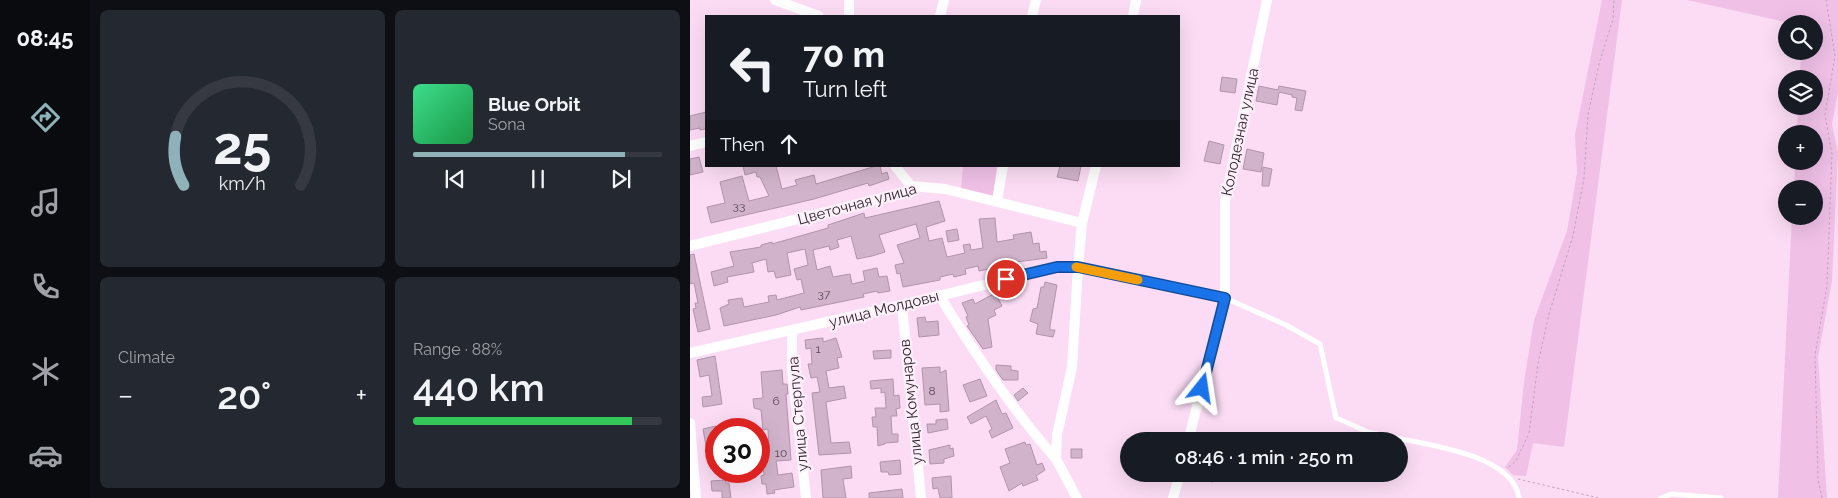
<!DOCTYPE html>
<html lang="en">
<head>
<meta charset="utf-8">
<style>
	:root { --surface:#171b24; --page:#242831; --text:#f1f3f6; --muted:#9ea1a6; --line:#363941; --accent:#8eb2b8 }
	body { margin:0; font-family:Raleway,sans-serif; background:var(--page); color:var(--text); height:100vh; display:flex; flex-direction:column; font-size:19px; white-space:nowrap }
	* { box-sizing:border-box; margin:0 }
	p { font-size:16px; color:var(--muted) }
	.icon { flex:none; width:28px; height:28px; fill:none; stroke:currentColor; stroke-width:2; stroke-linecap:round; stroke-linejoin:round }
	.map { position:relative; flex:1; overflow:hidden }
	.drawer { display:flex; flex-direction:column; gap:10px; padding:10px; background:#0d0f14; width:600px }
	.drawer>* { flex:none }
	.hud { position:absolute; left:15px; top:15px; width:475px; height:152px; border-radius:0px; box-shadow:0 5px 20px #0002; background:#171b24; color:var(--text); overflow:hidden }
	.tools { position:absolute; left:1088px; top:15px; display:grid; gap:10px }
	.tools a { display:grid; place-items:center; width:45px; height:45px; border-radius:50%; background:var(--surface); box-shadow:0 5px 20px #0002; font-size:25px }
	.speed { position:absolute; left:15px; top:418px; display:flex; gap:10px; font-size:25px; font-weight:700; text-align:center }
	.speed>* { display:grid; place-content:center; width:65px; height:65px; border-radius:50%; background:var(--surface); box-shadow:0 5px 20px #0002; line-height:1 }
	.speed .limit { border:8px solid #d22; background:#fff; color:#111 }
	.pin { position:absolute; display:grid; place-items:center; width:42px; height:42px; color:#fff; margin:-21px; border:2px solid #fff; border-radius:50%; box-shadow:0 1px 5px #0007 }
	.me { position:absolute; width:55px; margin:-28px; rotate:15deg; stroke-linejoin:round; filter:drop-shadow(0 0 4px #0008) }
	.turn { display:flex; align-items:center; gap:18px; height:105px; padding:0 15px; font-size:22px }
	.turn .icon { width:65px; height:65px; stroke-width:2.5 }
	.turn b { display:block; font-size:35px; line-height:42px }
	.then { display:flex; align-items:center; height:48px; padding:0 15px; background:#0003; gap:10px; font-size:19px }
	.big { font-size:38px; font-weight:600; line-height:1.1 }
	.drawer .widget { flex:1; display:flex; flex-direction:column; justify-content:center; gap:8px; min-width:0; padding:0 18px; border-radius:8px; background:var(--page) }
	.drawer .dial { align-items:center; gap:0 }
	.dial svg { height:130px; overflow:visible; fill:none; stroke:var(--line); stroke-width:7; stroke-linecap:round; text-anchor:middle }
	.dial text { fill:var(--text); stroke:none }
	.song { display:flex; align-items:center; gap:15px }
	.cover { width:60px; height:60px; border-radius:8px; background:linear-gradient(135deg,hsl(150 70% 55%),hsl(140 70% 35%)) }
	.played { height:5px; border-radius:2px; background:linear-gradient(90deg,var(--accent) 85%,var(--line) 85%) }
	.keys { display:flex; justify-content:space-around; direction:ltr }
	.heat { display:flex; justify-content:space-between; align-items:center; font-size:28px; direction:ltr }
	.charge { height:8px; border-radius:4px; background:linear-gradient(90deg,#34c759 88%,var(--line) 0) }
	.drawer .tiles { flex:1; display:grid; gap:10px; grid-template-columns:repeat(2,1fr) }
	.trip { position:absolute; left:430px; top:432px; width:288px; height:50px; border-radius:25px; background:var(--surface); box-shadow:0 5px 20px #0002; font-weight:600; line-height:50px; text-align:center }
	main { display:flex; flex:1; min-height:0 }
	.menu { display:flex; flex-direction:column; width:90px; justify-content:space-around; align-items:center; background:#090b0e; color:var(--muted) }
	.menu .icon { width:35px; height:35px }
	.menu .selected { color:var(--accent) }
	.menu b { font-size:22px; color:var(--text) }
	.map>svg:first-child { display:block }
	.green { fill:#f0c0e7 }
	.building { fill:#d1b4cb; stroke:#b194ab }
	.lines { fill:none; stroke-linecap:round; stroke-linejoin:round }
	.path { stroke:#bea5b9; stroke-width:1; stroke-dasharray:2.5 2.5; stroke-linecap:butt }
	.service { stroke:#fff; stroke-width:5 }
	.minor { stroke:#fff; stroke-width:10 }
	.route-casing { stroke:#114b97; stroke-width:12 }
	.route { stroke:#1a73e8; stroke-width:9 }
	.slow { stroke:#f59e0b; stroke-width:9 }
	.labels { text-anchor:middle; stroke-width:4.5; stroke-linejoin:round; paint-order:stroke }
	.number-label { font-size:12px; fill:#5a4a56 }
	.street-label { font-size:15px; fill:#32262f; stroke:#fcf0fa }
</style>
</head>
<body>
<main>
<nav class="menu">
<b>08:45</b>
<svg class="icon selected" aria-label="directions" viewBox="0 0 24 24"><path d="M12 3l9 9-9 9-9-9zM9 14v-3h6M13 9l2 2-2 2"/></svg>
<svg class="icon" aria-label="music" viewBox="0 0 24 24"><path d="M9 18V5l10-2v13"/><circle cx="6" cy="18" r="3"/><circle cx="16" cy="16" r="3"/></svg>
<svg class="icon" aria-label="phone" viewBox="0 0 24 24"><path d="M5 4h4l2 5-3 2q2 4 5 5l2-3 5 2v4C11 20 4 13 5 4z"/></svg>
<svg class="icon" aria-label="climate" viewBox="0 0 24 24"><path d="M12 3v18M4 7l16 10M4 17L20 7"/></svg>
<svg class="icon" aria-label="car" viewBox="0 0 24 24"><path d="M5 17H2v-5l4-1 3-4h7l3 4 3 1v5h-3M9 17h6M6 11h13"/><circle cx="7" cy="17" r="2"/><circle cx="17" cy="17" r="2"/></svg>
</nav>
<section class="drawer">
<div class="tiles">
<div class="widget dial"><svg viewBox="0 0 100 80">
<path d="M14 69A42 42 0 1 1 86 69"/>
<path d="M14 69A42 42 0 0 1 9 39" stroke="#8eb2b8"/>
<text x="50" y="56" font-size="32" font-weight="700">25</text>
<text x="50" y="72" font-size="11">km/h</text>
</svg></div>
<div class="widget">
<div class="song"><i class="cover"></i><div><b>Blue Orbit</b><p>Sona</p></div></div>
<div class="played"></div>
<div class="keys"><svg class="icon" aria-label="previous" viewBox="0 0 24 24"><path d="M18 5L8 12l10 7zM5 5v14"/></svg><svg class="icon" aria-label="pause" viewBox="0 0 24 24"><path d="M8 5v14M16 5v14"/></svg><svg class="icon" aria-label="next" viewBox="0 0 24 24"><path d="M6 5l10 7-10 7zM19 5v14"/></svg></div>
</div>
<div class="widget"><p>Climate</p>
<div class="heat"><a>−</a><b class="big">20°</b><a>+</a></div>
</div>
<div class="widget"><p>Range · 88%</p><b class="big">440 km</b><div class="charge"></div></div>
</div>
</section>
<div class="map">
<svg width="1148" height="498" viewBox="0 0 1148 498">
	<rect width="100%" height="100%" fill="#fbdcf4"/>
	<path class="green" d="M912,0H932L874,447L843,443L836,476L823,475L815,467L827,450L834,382L844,320L877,231L887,173L885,135Z
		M997,0H1148V92L1142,124L1148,153L1142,281L1128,357L1137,498H1088L1102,216H1124V189H1104L1105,161H1124V134H1107L1108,106H1124V79H1110L1111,51H1124V24H1104Z
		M273,166H307L303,196L271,189Z"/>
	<path class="building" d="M532,77L547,79L545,93L530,91Z
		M569,86L588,90L589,86L616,91L612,111L605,110L607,98L602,97V95L589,92L587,105L566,101Z
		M16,112V129L10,130V128L0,130V116Z
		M519,141L534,145L530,164L514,161Z
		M557,149L574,153L571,172L553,169Z
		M9,157L13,172L0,175V159Z
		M53,166H86L92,189L107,185L105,180L124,175L126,184L186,166H190L192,174L197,172L199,179L179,186L178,183L124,199L21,223L17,207L35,203L30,182L52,176L59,201L79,196L70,177H67L66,172L55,175Z
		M370,166H391L388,181L367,177Z
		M573,167L582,169L579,186H572Z
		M249,201L255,221L236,227L239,241L252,238L257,257L275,253L273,245L280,244L281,250L293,248L289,219L305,218L307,242L324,239L323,235L341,232L343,244L349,243L350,252L356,251L357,258L326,262V264L289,271L288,266L275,269L276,274L264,277L263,274L250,277V280L213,287L210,273L207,274L205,265L214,263L207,245L230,238L226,224L189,235L195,252L182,256L167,259L161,236L147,240L149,247L140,250L139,246L123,250L127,270L140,266L143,277L160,274L162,284L175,281L173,271L187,268L189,277L197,276L200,291L188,293L187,291L173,294L174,297L111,310L110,307L86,315L34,326L30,308L39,304L38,300L52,298L54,307L79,302L78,296L86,295L87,300L114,293L111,279L107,280L104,269L118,265L115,249L97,253L101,275L86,278L84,271L78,272L76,259L62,263L64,272L37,277L38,282L24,286L21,272L44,266L40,252L71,247V245L82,242V244L138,228V225L174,213L175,218Z
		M267,229L269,240L258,242L256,231Z
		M4,254L20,329L8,332L3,309L6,308L5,303H8L4,283L0,284V255Z
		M355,282L367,285L360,326V330H365L363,337L346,334L348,324L340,321L343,309L347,308L351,287H354Z
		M305,293L312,306L304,310L306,315L298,319L302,347L293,349L277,326L279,325L276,317L278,316L272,303L283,299L285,304Z
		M235,317L236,322L248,321L249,335L229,337L227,318Z
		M133,338V342L146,338L152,357L147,358L149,368L136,371L139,388L154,386L156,398L136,402L141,443L159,442L161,453L129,455L122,393L130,392L127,377L121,378L118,364H122L121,348L116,349L115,340Z
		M201,350V358L184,359L183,351Z
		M25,356L32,404L13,407L12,397L22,396L19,375L10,377L7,360Z
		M306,365L321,366V370L328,371V380H313L306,370Z
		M250,367V373L256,370L259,411L250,412V404L235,405L232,368Z
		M92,370L93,384H97L98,394H96L101,460L86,461L88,475L102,473L104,487L84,490L85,493L77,494L76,484H72L71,476L74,475L71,450L79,449L78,429L73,430L71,410L64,408L63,399L73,398L71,372Z
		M203,379L204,396L209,395L210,408L206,409L207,416H201L202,434H208V442L195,443V444L188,446L187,427H183L182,417H186L185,408H196L195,392L191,393V388L181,389L180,381Z
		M290,379L297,396L280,402L273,385Z
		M333,388L338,393L328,401L324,395Z
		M306,400L312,414L316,413L323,428L302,438L299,431L302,429L296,416L281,424L277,417Z
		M257,419L258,429L238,433L237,424H246V420Z
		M26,426V463H19L13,429Z
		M335,442L336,445L340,444L347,465L352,463L355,470L346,476L348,480L333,486L332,483L319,491L310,467L320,463L315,449Z
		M260,445V449L263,448L264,456L254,459V463L240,464L239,450Z
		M381,449H392V458H381Z
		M210,460L211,474L199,475L198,472H191L190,462Z
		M161,466L162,478L153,479L156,498H133L131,470Z
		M499,474H525L523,482L499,477Z
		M261,476L262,498H250L248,488L243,489L242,478Z
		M35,480L36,483H39L41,498H32V491H22L21,481Z
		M212,489L213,498H179V493Z"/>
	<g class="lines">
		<path class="path" d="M819,467L826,461L839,433L848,364L859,314L883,236L894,178L898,115L909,64L923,19L924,0
			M828,479L909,498
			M1132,498L1128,479L1125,355L1137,286L1142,154L1135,115L1145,56L1136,0"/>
		<path class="service" d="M388,267L535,298L596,325L630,344L646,418C657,422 668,428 678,432C717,443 822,449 829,498
			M971,498L981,494L1031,498"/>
		<path class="minor" d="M85,0L129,16
			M159,0V16
			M250,16L254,0
			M342,16L346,0
			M443,16L446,0
			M0,146L16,142
			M205,166L221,186
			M307,201L313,166
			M0,246L216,192L221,186L255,189L392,223
			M249,295C285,353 321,408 366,459
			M212,305L231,498
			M102,330V368L116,498
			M0,353L212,305L367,267H388
			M0,423L6,498
			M498,441L535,298V201L577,0
			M387,498L366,459L367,435L382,367L388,267L392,223L406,166
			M483,498L490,474"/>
	</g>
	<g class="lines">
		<defs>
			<path id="route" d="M316,279L367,267H388L535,298L512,388"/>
		</defs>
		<use href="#route" class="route-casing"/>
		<use href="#route" class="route"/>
		<path class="slow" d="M386,267L448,280"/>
	</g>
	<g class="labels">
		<g class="number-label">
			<text x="49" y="210">33</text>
			<text x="134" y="298">37</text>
			<text x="128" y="353">1</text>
			<text x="242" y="395">8</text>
			<text x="86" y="405">6</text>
			<text x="91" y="457">10</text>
		</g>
		<g class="street-label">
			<text transform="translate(550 132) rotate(-78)" y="5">Колодезная улица</text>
			<text transform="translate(167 204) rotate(-15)" y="5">Цветочная улица</text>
			<text transform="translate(194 309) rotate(-14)" y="5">улица Молдовы</text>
			<text transform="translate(221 402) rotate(-96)" y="5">улица Комунаров</text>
			<text transform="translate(108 414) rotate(-95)" y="5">улица Стерпула</text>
		</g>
	</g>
</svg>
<div class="tools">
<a><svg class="icon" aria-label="search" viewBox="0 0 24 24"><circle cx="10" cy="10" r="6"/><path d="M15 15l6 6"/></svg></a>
<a><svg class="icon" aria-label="layers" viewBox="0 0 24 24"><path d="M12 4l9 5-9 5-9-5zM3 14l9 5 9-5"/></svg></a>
<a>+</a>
<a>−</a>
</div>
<div class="speed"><div class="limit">30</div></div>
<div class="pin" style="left:316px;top:279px;background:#d93025"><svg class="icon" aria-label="arrive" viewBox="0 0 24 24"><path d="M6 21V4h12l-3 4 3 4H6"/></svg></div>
<svg class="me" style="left:512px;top:388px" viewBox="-20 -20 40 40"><path d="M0-17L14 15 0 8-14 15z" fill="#1a73e8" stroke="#fff" stroke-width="4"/></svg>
<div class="trip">08:46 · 1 min · 250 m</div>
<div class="hud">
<div class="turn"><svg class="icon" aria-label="left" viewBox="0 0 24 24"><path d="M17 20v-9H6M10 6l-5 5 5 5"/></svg><div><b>70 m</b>Turn left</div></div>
<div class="then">Then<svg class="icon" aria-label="ahead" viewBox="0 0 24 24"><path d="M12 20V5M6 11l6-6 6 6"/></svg></div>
</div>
</div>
</main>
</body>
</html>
